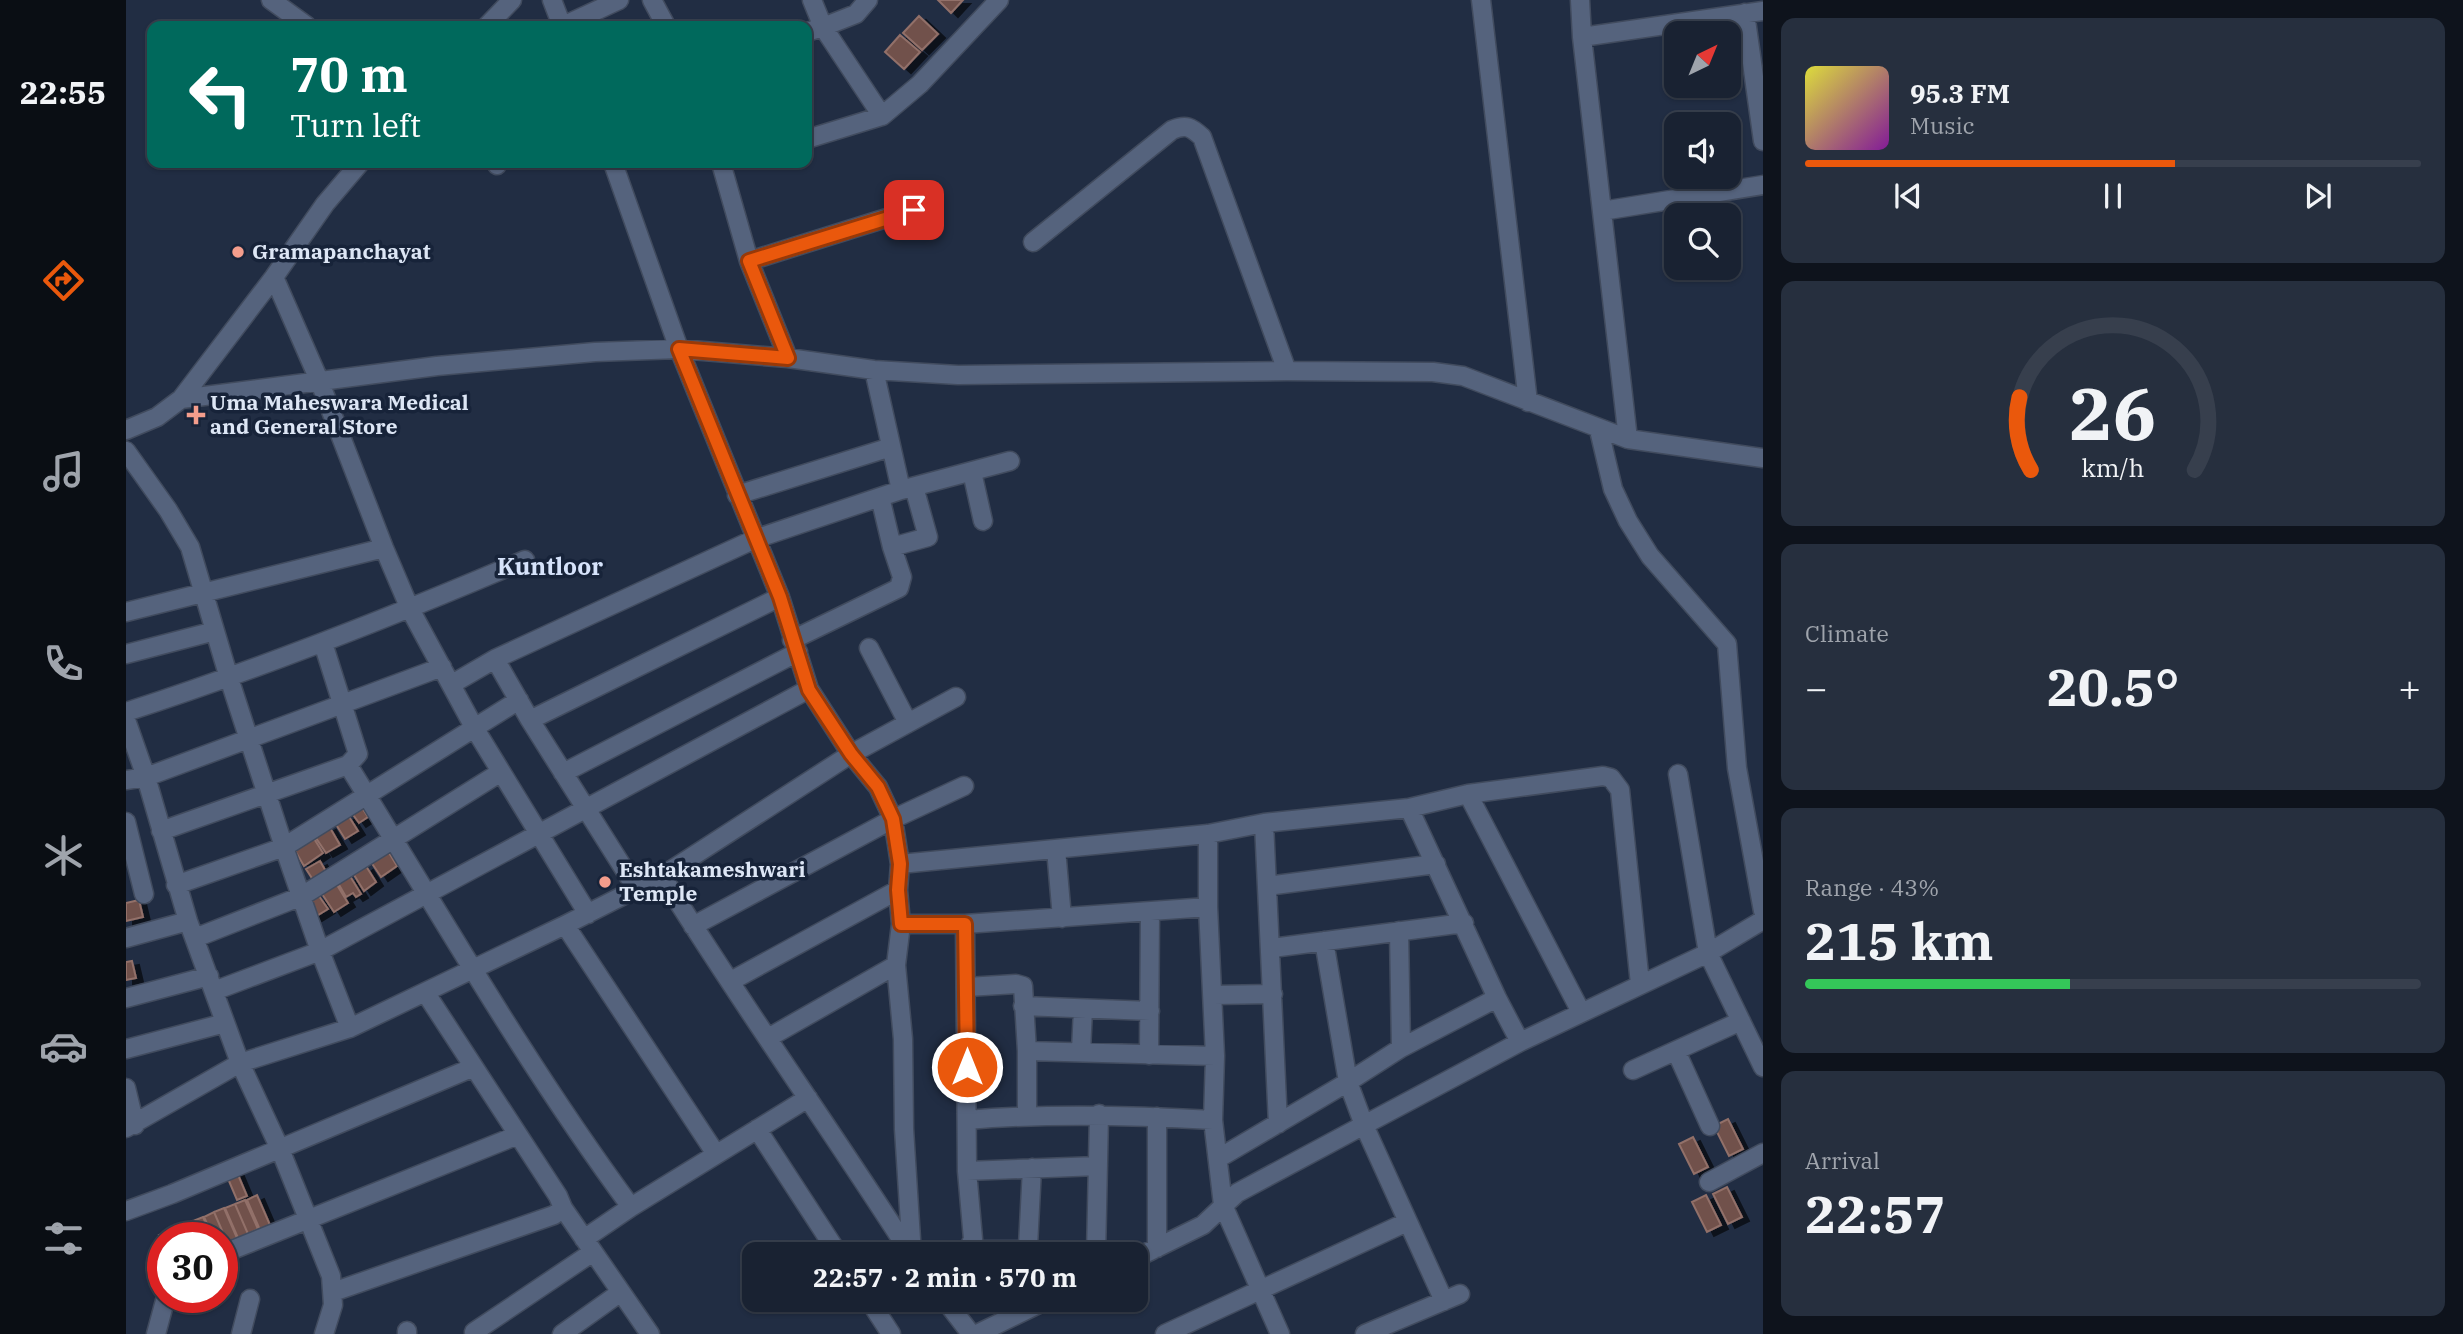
<!DOCTYPE html>
<html lang="en">
<head>
<meta charset="utf-8">
<style>
	:root { --surface:#192232; --page:#262f3e; --text:#f1f3f6; --muted:#9fa4ac; --line:#373f4d; --accent:#ea580c }
	body { margin:0; font-family:"IBM Plex Serif",serif; background:var(--page); color:var(--text); height:100vh; display:flex; flex-direction:column; font-size:26px; white-space:nowrap }
	* { box-sizing:border-box; margin:0 }
	p { font-size:23px; color:var(--muted) }
	.icon { flex:none; width:38px; height:38px; fill:none; stroke:currentColor; stroke-width:2; stroke-linecap:round; stroke-linejoin:round }
	.map { position:relative; flex:1; overflow:hidden }
	.panel { display:flex; flex-direction:column; gap:18px; padding:18px; background:#0e131c; width:700px }
	.panel>* { flex:none }
	.banner { position:absolute; left:21px; top:21px; width:665px; height:147px; border-radius:14px; box-shadow:0 2px 5px #0004,0 0 0 2px var(--line); background:#00695c; color:#fff; overflow:hidden }
	.needle { width:46px; rotate:43deg }
	.fabs { position:absolute; left:1538px; top:21px; display:grid; gap:14px }
	.fabs a { display:grid; place-items:center; width:77px; height:77px; border-radius:14px; background:var(--surface); box-shadow:0 2px 5px #0004,0 0 0 2px var(--line); font-size:35px }
	.speed { position:absolute; left:21px; top:1222px; display:flex; gap:14px; font-size:35px; font-weight:700; text-align:center }
	.speed>* { display:grid; place-content:center; width:91px; height:91px; border-radius:50%; background:var(--surface); box-shadow:0 2px 5px #0004,0 0 0 2px var(--line); line-height:1 }
	.speed .limit { border:10px solid #d22; background:#fff; color:#111 }
	.pin { position:absolute; display:grid; place-items:center; width:60px; height:60px; color:#fff; margin:-30px; border-radius:14px; box-shadow:0 4px 10px #0006 }
	.me { position:absolute; width:77px; margin:-38px; rotate:0deg; stroke-linejoin:round; filter:drop-shadow(0 0 5px #0008) }
	.turn { display:flex; align-items:center; gap:24px; height:147px; padding:0 28px; font-size:32px }
	.turn .icon { width:91px; height:91px; stroke-width:2.5 }
	.turn b { display:block; font-size:49px; line-height:60px }
	.big { font-size:52px; font-weight:800; line-height:1.1 }
	.panel .card { flex:1; display:flex; flex-direction:column; justify-content:center; gap:10px; min-width:0; padding:0 24px; border-radius:14px; background:var(--page) }
	.panel .dial { align-items:center; gap:0 }
	.dial svg { height:182px; overflow:visible; fill:none; stroke:var(--line); stroke-width:7; stroke-linecap:round; text-anchor:middle }
	.dial text { fill:var(--text); stroke:none }
	.song { display:flex; align-items:center; gap:21px }
	.cover { width:84px; height:84px; border-radius:10px; background:linear-gradient(135deg,hsl(60 70% 55%),hsl(290 70% 35%)) }
	.played { height:7px; border-radius:4px; background:linear-gradient(90deg,var(--accent) 60%,var(--line) 60%) }
	.keys { display:flex; justify-content:space-around; direction:ltr }
	.heat { display:flex; justify-content:space-between; align-items:center; font-size:38px; direction:ltr }
	.charge { height:10px; border-radius:5px; background:linear-gradient(90deg,#34c759 43%,var(--line) 0) }
	.trip { position:absolute; left:616px; top:1242px; width:406px; height:70px; border-radius:14px; background:var(--surface); box-shadow:0 2px 5px #0004,0 0 0 2px var(--line); font-weight:800; line-height:70px; text-align:center }
	main { display:flex; flex:1; min-height:0 }
	.menu { display:flex; flex-direction:column; width:126px; justify-content:space-around; align-items:center; background:#0a0e14; color:var(--muted) }
	.menu .icon { width:49px; height:49px }
	.menu .active { color:var(--accent) }
	.menu b { font-size:32px; color:var(--text) }
	.map>svg:first-child { display:block }
	.building { fill:#71514b; stroke:#927069; stroke-width:2; filter:url(#shadow) }
	.lines { fill:none; stroke-linecap:round; stroke-linejoin:round }
	.minor-casing { stroke:#414b5e; stroke-width:21 }
	.minor { stroke:#55637d; stroke-width:18 }
	.route-casing { stroke:#983908; stroke-width:18 }
	.route { stroke:#ea580c; stroke-width:12 }
	.poi-dot { fill:#f49d8c; stroke:#172339; stroke-width:2.5 }
	.labels { text-anchor:middle; stroke-width:7; stroke-linejoin:round; paint-order:stroke }
	.poi-label { font-size:21px; font-weight:bold; fill:#dde6f5; stroke:#172339; text-anchor:start }
	.quarter-label { font-size:24px; font-weight:bold; fill:#d6e3fb; stroke:#172339 }
</style>
</head>
<body>
<main>
<nav class="menu">
<b>22:55</b>
<svg class="icon active" aria-label="directions" viewBox="0 0 24 24"><path d="M12 3l9 9-9 9-9-9zM9 14v-3h6M13 9l2 2-2 2"/></svg>
<svg class="icon" aria-label="music" viewBox="0 0 24 24"><path d="M9 18V5l10-2v13"/><circle cx="6" cy="18" r="3"/><circle cx="16" cy="16" r="3"/></svg>
<svg class="icon" aria-label="phone" viewBox="0 0 24 24"><path d="M5 4h4l2 5-3 2q2 4 5 5l2-3 5 2v4C11 20 4 13 5 4z"/></svg>
<svg class="icon" aria-label="climate" viewBox="0 0 24 24"><path d="M12 3v18M4 7l16 10M4 17L20 7"/></svg>
<svg class="icon" aria-label="car" viewBox="0 0 24 24"><path d="M5 17H2v-5l4-1 3-4h7l3 4 3 1v5h-3M9 17h6M6 11h13"/><circle cx="7" cy="17" r="2"/><circle cx="17" cy="17" r="2"/></svg>
<svg class="icon" aria-label="filters" viewBox="0 0 24 24"><path d="M4 7h16M4 17h16"/><circle cx="9" cy="7" r="2"/><circle cx="15" cy="17" r="2"/></svg>
</nav>
<div class="map">
<svg width="1637" height="1334" viewBox="0 0 1637 1334">
	<defs>
		<filter id="shadow"><feDropShadow dx="7" dy="4" stdDeviation="0" flood-color="#0009"/></filter>
	</defs>
	<rect width="100%" height="100%" fill="#212d43"/>
	<path class="building" d="M812,0H837L825,13Z
		M793,16L812,34L796,50L777,33Z
		M774,35L794,52L778,69L759,52Z
		M235,806L242,817L233,823L225,812Z
		M222,815L232,831L219,839L209,823Z
		M203,826L214,845L200,853L188,835Z
		M187,837L197,853L178,866L168,849Z
		M262,851L271,866L255,877L245,862Z
		M194,861L202,875L189,883L180,869Z
		M240,866L250,882L238,891L228,875Z
		M224,876L235,894L230,897L227,893L220,897L212,883Z
		M211,885L222,903L208,912L196,894Z
		M193,896L202,909L189,917L180,904Z
		M13,900L17,917L0,921V903Z
		M6,961L10,978L0,980V962Z
		M1602,1119L1617,1149L1603,1156L1588,1126Z
		M1567,1137L1582,1167L1568,1174L1553,1144Z
		M110,1170L121,1196L111,1200L100,1174Z
		M1601,1187L1616,1217L1602,1224L1587,1194Z
		M131,1195L144,1225L134,1230L121,1200Z
		M1580,1195L1595,1225L1581,1232L1566,1202Z
		M119,1200L132,1229L122,1234L109,1204Z
		M109,1204L122,1234L112,1238L99,1208Z
		M98,1208L111,1238L101,1242L88,1212Z
		M88,1212L101,1242L96,1244V1237H87L78,1217Z
		M77,1217L86,1237H74L67,1221Z
		M66,1221L74,1237H62L57,1225Z
		M53,1227L58,1237H46L43,1231Z
		M43,1231L46,1237H37V1244L33,1235Z"/>
	<g class="lines">
		<defs>
			<path id="minor" d="M145,0L181,26
				M426,0L436,26
				M526,0L540,26
				M686,0L697,27L730,14L742,0
				M1355,0L1402,402
				M1454,0L1456,37L1502,439
				M1619,13L1637,141
				M361,26L386,0
				M437,26L493,0
				M681,32L697,27L756,116
				M1456,37L1637,11
				M681,139L756,116L794,84L873,0
				M370,163L371,165
				M487,163L553,349L654,597L683,689L725,754L752,787L767,819L774,864L772,890L775,924L770,965L777,1039L778,1129L786,1255
				M595,163L623,261L662,358
				M1476,211L1637,185
				M907,242L1046,130C1060,124 1065,127 1076,137L1161,371
				M623,261L802,205
				M148,277L193,380L258,548L284,609L349,729L462,914
				M748,370L775,490
				M55,399L148,277L199,204L234,163
				M0,430L31,417L55,399L311,366L469,352L553,349L662,358L748,370L832,375L1161,371L1307,372L1337,376L1502,439L1637,458
				M1473,430L1487,489L1502,521L1524,556L1601,644L1611,768L1637,911
				M0,451L42,510L64,547L103,678L158,847L194,951L224,1028
				M846,472L857,521
				M611,495L765,447
				M766,547L802,537L788,487
				M0,612L258,548
				M666,640L773,588L776,577L766,547L754,497
				M743,648L782,723
				M0,654L89,631
				M369,659L404,720L510,888
				M326,684L369,659L629,539L775,490L884,461
				M0,712C136,668 268,616 399,560
				M0,720L20,777L62,921L114,1063L154,1149L205,1276L207,1305L198,1334
				M404,720L654,597
				M222,765C314,914 401,1066 505,1207
				M437,773L672,652
				M1552,774L1582,953L1637,1067
				M0,780L20,777L316,667
				M1342,794L1455,1012
				M1283,808L1371,998L1394,1042
				M0,822L18,894
				M1138,823L1152,1124
				M35,831L222,765L232,754L197,643
				M1082,834V907L1089,1056L1087,1120L1097,1205L1154,1334
				M930,849L936,918
				M774,864L1082,834L1138,823L1283,808L1342,794L1477,776L1485,778L1494,790L1514,984
				M536,876C615,1004 703,1126 784,1253
				M50,885L158,847L393,700
				M1141,886L1310,864
				M775,924H839L1082,907
				M439,925L590,1154
				M567,926L767,819L838,786
				M1273,931L1275,1048
				M0,938L62,921
				M69,938L176,896L375,772
				M1198,941L1222,1082L1238,1125L1318,1301
				M1146,948L1338,923
				M605,981L772,890
				M841,987L890,984L897,986L901,1051V1115
				M88,991L194,951L683,689
				M1088,995L1147,994
				M0,998L83,976
				M897,1006L1024,1011
				M642,1038L770,965
				M0,1049L99,1023
				M901,1051L1089,1056
				M955,1051L957,1009
				M1550,1051L1584,1126
				M1023,1055L1024,912
				M1507,1070L1615,1021
				M0,1088L9,1125
				M1031,1117V1248
				M841,1120C923,1113 1004,1115 1087,1120
				M0,1128L114,1063L224,1028L439,925L536,876L725,754L830,697
				M631,1129L713,1255
				M1093,1158L1222,1082L1275,1048L1371,998
				M841,1171L972,1166
				M1583,1182L1637,1153
				M437,1208L524,1334
				M0,1211L46,1194L348,1067
				M458,1239L505,1207L682,1098
				M842,1250H894L902,1246L906,1168
				M96,1254L392,1135
				M828,1255L842,1250L847,1239L841,1171L839,924
				M970,1255L973,1114
				M1010,1258L1077,1225L1111,1193L1238,1125L1394,1042L1582,953L1637,920
				M207,1292L428,1215L437,1208L432,1196L299,992
				M743,1300L765,1334
				M819,1300L845,1334
				M348,1332L467,1252
				M30,1334L40,1297
				M115,1334L124,1299
				M281,1334V1331
				M436,1334L495,1292
				M851,1334L921,1300
				M1039,1334L1281,1222
				M1239,1334L1334,1294"/>
		</defs>
		<use href="#minor" class="minor-casing"/>
		<use href="#minor" class="minor"/>
	</g>
	<g class="lines">
		<defs>
			<path id="route" d="M788,210L623,261L662,358L553,349L654,597L683,690L725,754L752,787L767,819L774,864L772,890L775,924H839L841,1067"/>
		</defs>
		<use href="#route" class="route-casing"/>
		<use href="#route" class="route"/>
	</g>
	<g class="poi-dot">
		<circle cx="112" cy="252" r="7"/>
		<path d="M66.5 404.5h7v7h7v7h-7v7h-7v-7h-7v-7h7z"/>
		<circle cx="479" cy="882" r="7"/>
	</g>
	<g class="labels">
		<g class="poi-label">
			<text x="126" y="259">Gramapanchayat</text>
			<text x="84" y="410">Uma Maheswara Medical<tspan x="84" dy="24">and General Store</tspan></text>
			<text x="493" y="877">Eshtakameshwari<tspan x="493" dy="24">Temple</tspan></text>
		</g>
		<g class="quarter-label">
			<text x="424" y="575">Kuntloor</text>
		</g>
	</g>
</svg>
<div class="fabs">
<a><svg class="needle" viewBox="-14 -14 28 28"><path d="M0-13l5 13h-10z" fill="#e53935"/><path d="M0 13l5-13h-10z" fill="#9fa4ac"/></svg></a>
<a><svg class="icon" aria-label="sound" viewBox="0 0 24 24"><path d="M4 9h4l5-4v14l-5-4H4zM17 9q2 3 0 6"/></svg></a>
<a><svg class="icon" aria-label="search" viewBox="0 0 24 24"><circle cx="10" cy="10" r="6"/><path d="M15 15l6 6"/></svg></a>
</div>
<div class="speed"><div class="limit">30</div></div>
<div class="pin" style="left:788px;top:210px;background:#d93025"><svg class="icon" aria-label="arrive" viewBox="0 0 24 24"><path d="M6 21V4h12l-3 4 3 4H6"/></svg></div>
<svg class="me" style="left:841px;top:1067px" viewBox="-20 -20 40 40"><circle r="17" fill="#ea580c" stroke="#fff" stroke-width="3"/><path d="M0-11L8 9 0 5-8 9z" fill="#fff"/></svg>
<div class="trip">22:57 · 2 min · 570 m</div>
<div class="banner">
<div class="turn"><svg class="icon" aria-label="left" viewBox="0 0 24 24"><path d="M17 20v-9H6M10 6l-5 5 5 5"/></svg><div><b>70 m</b>Turn left</div></div>
</div>
</div>
<section class="panel">
<div class="card">
<div class="song"><i class="cover"></i><div><b>95.3 FM</b><p>Music</p></div></div>
<div class="played"></div>
<div class="keys"><svg class="icon" aria-label="previous" viewBox="0 0 24 24"><path d="M18 5L8 12l10 7zM5 5v14"/></svg><svg class="icon" aria-label="pause" viewBox="0 0 24 24"><path d="M8 5v14M16 5v14"/></svg><svg class="icon" aria-label="next" viewBox="0 0 24 24"><path d="M6 5l10 7-10 7zM19 5v14"/></svg></div>
</div>
<div class="card dial"><svg viewBox="0 0 100 80">
<path d="M14 69A42 42 0 1 1 86 69"/>
<path d="M14 69A42 42 0 0 1 9 37" stroke="#ea580c"/>
<text x="50" y="56" font-size="32" font-weight="700">26</text>
<text x="50" y="72" font-size="11">km/h</text>
</svg></div>
<div class="card"><p>Climate</p>
<div class="heat"><a>−</a><b class="big">20.5°</b><a>+</a></div>
</div>
<div class="card"><p>Range · 43%</p><b class="big">215 km</b><div class="charge"></div></div>
<div class="card"><p>Arrival</p><b class="big">22:57</b></div>
</section>
</main>
</body>
</html>
